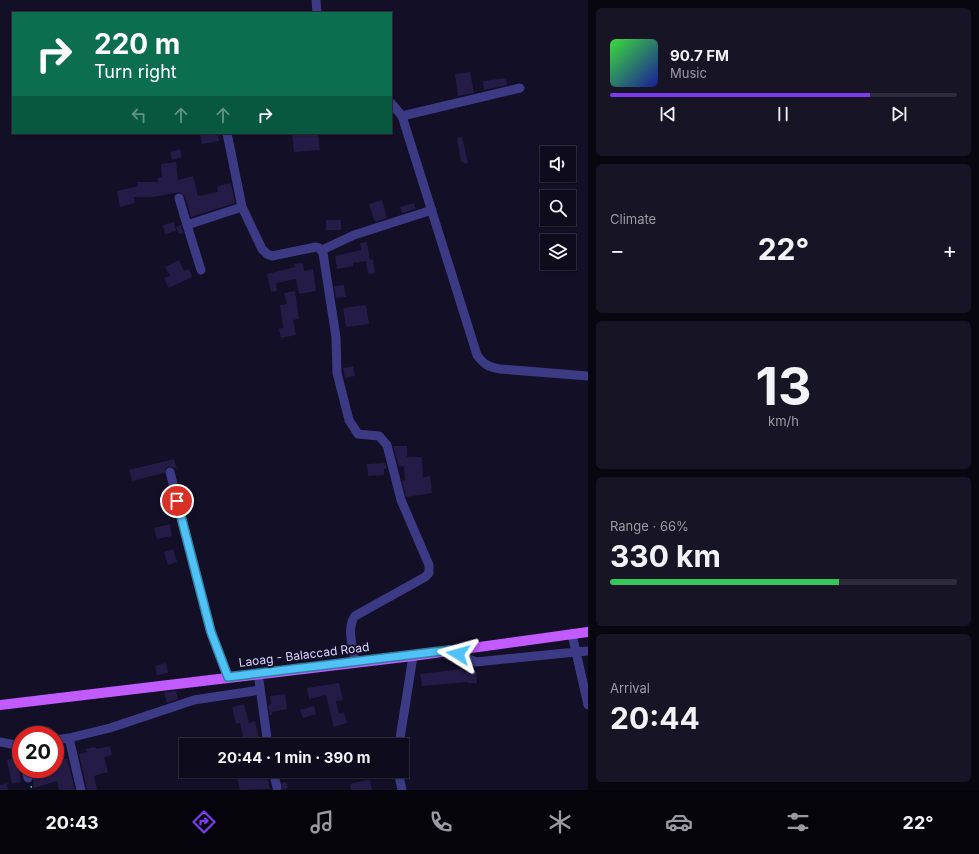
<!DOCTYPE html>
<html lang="en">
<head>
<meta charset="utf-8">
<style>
	:root { --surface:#0e0b1c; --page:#171425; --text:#f1f3f6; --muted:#9b9ba3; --line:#2e2b3b; --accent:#7c3aed }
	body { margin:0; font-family:Inter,sans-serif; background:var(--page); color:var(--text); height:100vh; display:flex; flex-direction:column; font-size:15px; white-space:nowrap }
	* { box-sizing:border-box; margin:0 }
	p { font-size:13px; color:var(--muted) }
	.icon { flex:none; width:22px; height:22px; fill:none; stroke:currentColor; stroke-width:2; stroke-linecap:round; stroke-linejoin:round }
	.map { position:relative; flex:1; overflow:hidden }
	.side { display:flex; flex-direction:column; gap:8px; padding:8px; background:#08060f; width:391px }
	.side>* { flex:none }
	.guide { position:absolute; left:12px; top:12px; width:380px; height:122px; border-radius:0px; box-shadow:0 1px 3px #0004,0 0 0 1px var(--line); background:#0b6e4f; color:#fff; overflow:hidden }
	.controls { position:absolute; left:540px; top:146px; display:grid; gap:8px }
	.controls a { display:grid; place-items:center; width:36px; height:36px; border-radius:0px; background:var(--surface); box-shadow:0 1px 3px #0004,0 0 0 1px var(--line); font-size:20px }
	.speed { position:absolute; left:12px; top:726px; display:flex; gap:8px; font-size:20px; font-weight:700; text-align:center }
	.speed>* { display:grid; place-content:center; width:52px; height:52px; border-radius:50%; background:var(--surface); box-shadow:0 1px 3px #0004,0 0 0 1px var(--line); line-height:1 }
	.speed .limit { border:6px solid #d22; background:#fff; color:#111 }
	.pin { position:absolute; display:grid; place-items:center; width:34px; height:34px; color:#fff; margin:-17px; border:2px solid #fff; border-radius:50%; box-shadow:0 1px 4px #0007 }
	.me { position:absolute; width:44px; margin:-22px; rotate:278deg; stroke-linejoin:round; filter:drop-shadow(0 0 3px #0008) }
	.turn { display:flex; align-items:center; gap:14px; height:84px; padding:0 16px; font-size:18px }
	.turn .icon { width:52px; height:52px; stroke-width:2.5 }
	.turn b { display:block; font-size:28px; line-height:34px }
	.lanes { display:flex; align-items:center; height:38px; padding:0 16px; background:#0003; justify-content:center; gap:20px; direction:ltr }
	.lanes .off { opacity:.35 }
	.big { font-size:30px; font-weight:700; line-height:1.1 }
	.side .card { flex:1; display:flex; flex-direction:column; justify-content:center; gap:6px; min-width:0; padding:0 14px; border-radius:6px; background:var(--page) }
	.side .dial { align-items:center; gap:0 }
	.dial b { font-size:52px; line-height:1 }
	.song { display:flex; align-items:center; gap:12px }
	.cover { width:48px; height:48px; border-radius:6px; background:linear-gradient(135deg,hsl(120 70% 55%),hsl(240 70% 35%)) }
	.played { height:4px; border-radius:2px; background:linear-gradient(90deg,var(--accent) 75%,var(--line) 75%) }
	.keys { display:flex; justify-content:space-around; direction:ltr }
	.heat { display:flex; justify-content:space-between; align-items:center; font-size:22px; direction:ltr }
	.charge { height:6px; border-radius:3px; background:linear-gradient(90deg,#34c759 66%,var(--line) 0) }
	.trip { position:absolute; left:179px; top:738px; width:230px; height:40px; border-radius:0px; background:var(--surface); box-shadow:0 1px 3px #0004,0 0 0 1px var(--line); font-weight:700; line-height:40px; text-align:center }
	.dock { display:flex; height:64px; justify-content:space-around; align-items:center; background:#06040b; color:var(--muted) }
	.dock .icon { width:28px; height:28px }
	.dock .current { color:var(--accent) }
	.dock b { font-size:18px; color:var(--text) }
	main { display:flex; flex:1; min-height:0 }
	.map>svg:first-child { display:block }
	.building { fill:#241b47 }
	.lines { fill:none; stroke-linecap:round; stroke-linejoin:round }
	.path { stroke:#2fb8b0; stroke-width:1.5; stroke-dasharray:2 3; stroke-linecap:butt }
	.minor { stroke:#3d3a85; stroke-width:9 }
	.major { stroke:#c25bff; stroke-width:10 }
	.route-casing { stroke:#337fa1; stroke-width:10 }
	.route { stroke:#4fc3f7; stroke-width:7 }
	.labels { text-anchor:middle; stroke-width:4; stroke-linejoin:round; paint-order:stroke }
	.street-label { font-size:12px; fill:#d9d4ff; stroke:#130f26 }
</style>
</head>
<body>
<main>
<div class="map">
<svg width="588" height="790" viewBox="0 0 588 790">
	<rect width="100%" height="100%" fill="#130f26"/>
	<path class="building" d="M470,72L474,93L458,96L455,74Z
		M506,78L507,85L484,90L483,81Z
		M200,133H218L219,141L202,144Z
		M292,133H318L320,150L294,152Z
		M462,137L468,163L464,164L463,162H461L457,138Z
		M180,149L182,157L172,160L170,152Z
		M176,162L178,180L193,176L198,196L218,192L217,186L231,183L235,203L191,217L185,196L180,192L153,197H134L135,203L120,207L117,191L138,186L137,182H158L157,178L162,177L161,164Z
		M382,200L387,218L375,222L369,204Z
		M414,203L416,209L402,213L400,207Z
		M326,220H341V230H326Z
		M174,222L176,231L165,234L163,225Z
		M181,225L183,233L179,234L176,227Z
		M367,242L370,260L373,259L375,273L368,274L366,261L353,263V266L337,269L335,256L361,250L360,243Z
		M179,260L184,271L189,269L192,277L169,288L164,278L170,276L165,267Z
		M303,263L304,271L313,269L316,291L299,294L296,279L276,283L277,291L271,292L267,274L295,267L294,264Z
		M344,285L346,297L336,298L334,286Z
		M295,291L299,319L293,320L296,335L281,338L279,329L283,328L280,305L287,304L284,293Z
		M366,305L369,324L346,327L343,308Z
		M353,366L355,376L345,378L343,368Z
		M393,446H407V457H422L423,477L430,476L432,493L406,497L402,481L405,480L404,466L399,467Z
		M174,459L177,469L169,466L166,468L164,473L132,481L129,470Z
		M385,463L387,468L384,469V475L368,476L367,464Z
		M170,524L172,536L157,539L154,528Z
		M173,549L177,562L168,565L164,552Z
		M166,663L168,673L157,675L155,666Z
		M462,669L463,672L476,671L477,683H468V682L422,686L420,674Z
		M339,683L343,700L336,701L339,714L344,712L347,723L334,727L326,695L309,699L307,688Z
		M176,691L178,699L167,703L164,692Z
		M285,694L287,709L272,712V715H270L268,705L271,704L270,696Z
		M244,704L249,723L255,721L260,745H245L240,723L236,724L232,707Z
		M314,706L316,714L303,718L300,710Z
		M110,746L112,755L104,757L108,772L94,776L97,790H87L79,754L87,752L86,749L95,747L96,749Z
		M17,758L21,782L12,784L7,760Z
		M67,758L75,790H59L57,781L34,788L32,769H55V761Z
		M252,771H266L270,789L240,790L237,779L253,776Z
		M370,779L372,790H351L350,784Z
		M286,782L288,788L282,790V783Z
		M7,783L8,790H0V785Z"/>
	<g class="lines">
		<path class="path" d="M31,786L32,790"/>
		<path class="minor" d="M316,0L317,13
			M391,103L402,116L477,355C484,365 489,367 500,369L588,376
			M402,116L520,88
			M227,133L242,207L262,249L267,254L272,256L316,247L319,248L323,253L336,337L337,373L349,420L358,434L379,436L387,445L401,500L429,565V573L425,577L355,616C346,628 353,647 355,661
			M179,198L187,225L242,207
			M187,225L201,270
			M322,250L354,235L432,210
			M170,472L211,632L228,677
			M572,634L576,652L588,651
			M450,650L476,662L576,652L588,705
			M258,673L268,745
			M69,738L110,728L194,700L260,690
			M55,740L69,738L81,790
			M0,742L21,746
			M399,745L413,656
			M26,769L28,778
			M273,771L277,787
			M398,771L402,790"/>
		<path class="major" d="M0,705L413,656L588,632"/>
	</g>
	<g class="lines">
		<defs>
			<path id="route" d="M177,501L211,632L228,677L450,650L458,654"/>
		</defs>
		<use href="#route" class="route-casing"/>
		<use href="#route" class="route"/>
	</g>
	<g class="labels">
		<g class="street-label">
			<text transform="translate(304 655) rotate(-7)" y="4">Laoag - Balaccad Road</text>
		</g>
	</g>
</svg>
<div class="controls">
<a><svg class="icon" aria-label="sound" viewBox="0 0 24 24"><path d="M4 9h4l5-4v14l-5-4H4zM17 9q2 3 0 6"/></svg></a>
<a><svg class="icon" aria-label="search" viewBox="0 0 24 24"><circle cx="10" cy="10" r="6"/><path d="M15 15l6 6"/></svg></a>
<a><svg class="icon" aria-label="layers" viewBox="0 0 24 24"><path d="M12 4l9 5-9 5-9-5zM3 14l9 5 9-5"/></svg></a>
</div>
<div class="speed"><div class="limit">20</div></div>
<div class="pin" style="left:177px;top:501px;background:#d93025"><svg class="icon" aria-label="arrive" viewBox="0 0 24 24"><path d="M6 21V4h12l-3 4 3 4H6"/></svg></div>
<svg class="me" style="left:458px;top:654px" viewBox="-20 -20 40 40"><path d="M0-17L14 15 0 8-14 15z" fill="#4fc3f7" stroke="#fff" stroke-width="4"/></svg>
<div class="trip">20:44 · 1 min · 390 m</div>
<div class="guide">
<div class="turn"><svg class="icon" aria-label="right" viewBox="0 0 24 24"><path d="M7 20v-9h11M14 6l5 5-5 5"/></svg><div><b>220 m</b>Turn right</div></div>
<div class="lanes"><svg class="icon off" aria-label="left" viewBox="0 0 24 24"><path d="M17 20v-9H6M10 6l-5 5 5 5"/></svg><svg class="icon off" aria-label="ahead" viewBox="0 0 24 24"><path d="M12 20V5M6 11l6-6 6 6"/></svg><svg class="icon off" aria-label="ahead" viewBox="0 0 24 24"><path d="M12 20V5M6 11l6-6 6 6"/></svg><svg class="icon" aria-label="right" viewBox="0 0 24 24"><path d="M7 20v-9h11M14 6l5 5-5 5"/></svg></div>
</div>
</div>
<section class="side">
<div class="card">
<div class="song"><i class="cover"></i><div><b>90.7 FM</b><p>Music</p></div></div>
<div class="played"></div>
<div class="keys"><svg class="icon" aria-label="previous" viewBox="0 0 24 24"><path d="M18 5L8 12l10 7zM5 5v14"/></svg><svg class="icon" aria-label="pause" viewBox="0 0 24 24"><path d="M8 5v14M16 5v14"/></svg><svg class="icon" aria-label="next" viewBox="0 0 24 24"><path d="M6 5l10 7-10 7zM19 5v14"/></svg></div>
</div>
<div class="card"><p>Climate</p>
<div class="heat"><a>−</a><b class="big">22°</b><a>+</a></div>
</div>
<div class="card dial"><b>13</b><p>km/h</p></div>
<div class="card"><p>Range · 66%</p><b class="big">330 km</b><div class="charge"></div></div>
<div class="card"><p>Arrival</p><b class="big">20:44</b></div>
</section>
</main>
<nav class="dock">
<b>20:43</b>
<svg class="icon current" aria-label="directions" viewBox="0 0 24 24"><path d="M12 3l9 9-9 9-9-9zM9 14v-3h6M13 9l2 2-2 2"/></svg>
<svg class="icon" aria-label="music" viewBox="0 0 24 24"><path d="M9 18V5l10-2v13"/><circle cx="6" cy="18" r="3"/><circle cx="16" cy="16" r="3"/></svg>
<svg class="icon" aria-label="phone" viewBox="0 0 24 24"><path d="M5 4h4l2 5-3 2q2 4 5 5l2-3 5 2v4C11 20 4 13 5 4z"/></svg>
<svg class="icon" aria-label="climate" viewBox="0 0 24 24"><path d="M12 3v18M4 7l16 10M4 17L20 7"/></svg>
<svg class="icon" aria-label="car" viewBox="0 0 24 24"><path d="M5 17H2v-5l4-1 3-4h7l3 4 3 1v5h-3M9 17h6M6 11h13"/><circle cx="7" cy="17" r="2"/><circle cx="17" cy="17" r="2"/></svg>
<svg class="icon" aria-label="filters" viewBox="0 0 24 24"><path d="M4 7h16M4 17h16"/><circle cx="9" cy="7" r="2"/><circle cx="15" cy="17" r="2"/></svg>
<b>22°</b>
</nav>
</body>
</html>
